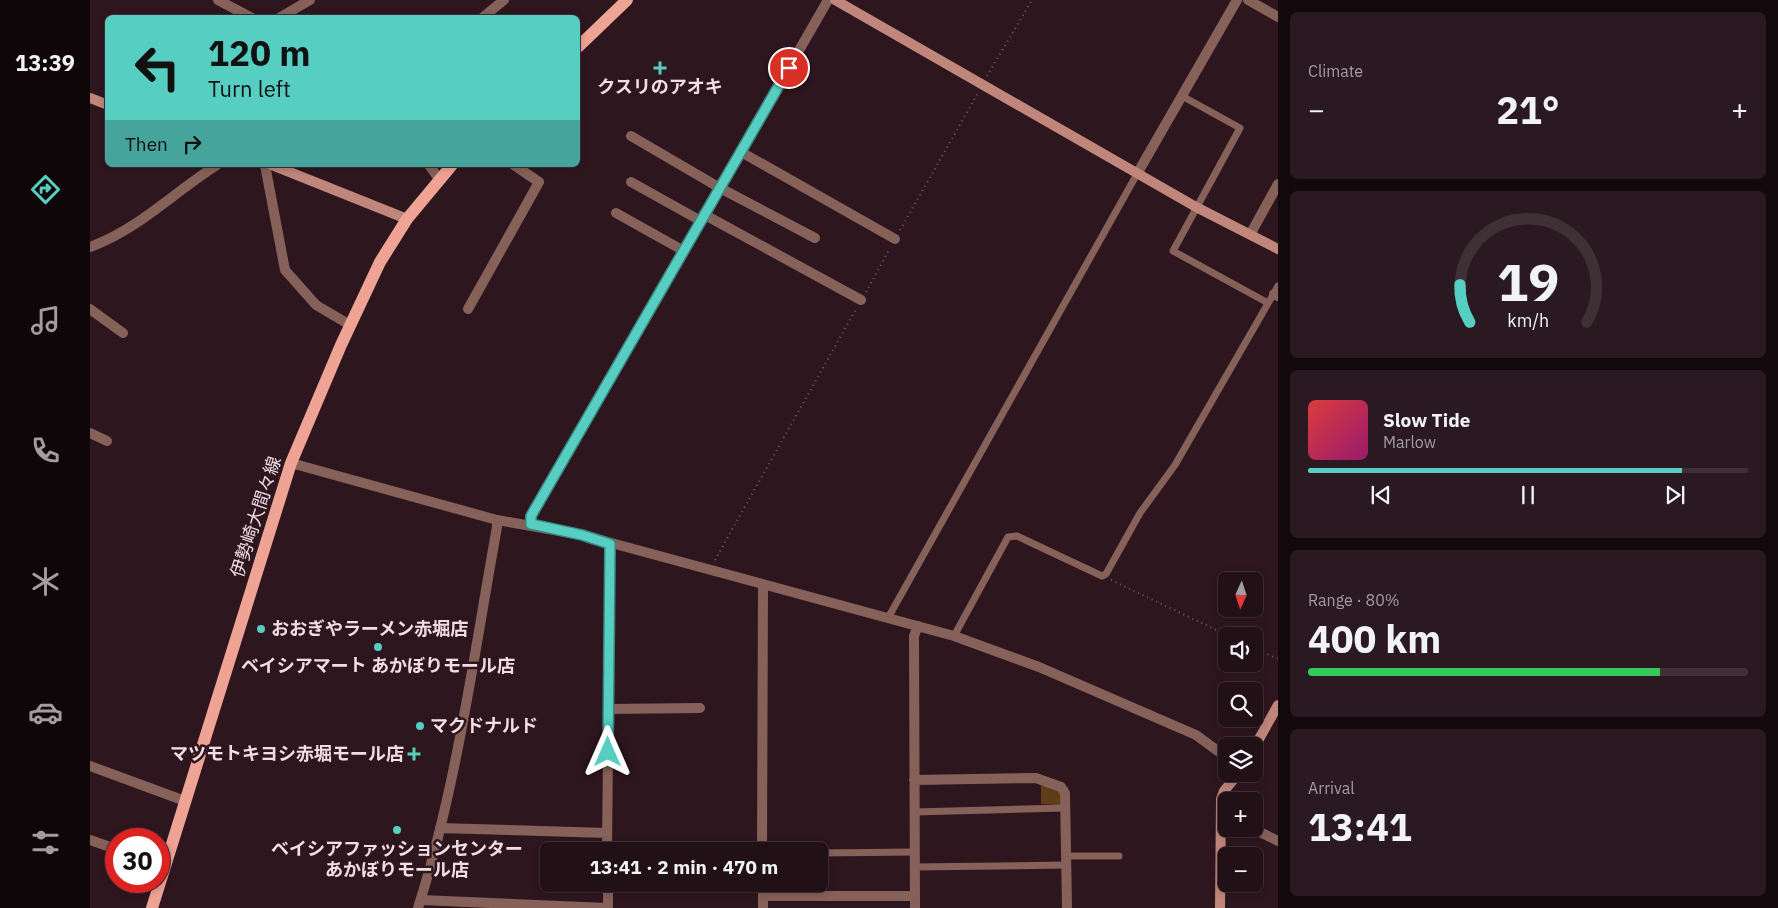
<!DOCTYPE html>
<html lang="en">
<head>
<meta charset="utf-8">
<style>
	:root { --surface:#221017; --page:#2a1920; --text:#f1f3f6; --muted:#a29da1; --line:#3f3036; --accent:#57cec2 }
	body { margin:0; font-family:"IBM Plex Sans","Noto Sans JP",sans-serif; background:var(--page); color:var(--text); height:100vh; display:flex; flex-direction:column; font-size:19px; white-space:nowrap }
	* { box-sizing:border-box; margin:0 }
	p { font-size:16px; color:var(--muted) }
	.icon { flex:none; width:28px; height:28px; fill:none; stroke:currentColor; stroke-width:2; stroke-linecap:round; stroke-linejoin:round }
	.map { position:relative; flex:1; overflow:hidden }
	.side { display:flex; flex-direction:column; gap:12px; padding:12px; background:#13090d; width:500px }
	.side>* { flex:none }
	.top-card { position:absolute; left:15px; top:15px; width:475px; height:152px; border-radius:8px; box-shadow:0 2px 8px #0003,0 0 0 1px var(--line); background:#57cec2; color:#111; overflow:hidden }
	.needle { width:32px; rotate:183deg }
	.buttons { position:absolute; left:1128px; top:572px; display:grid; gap:10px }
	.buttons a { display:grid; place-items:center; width:45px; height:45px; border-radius:8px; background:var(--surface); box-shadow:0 2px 8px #0003,0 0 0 1px var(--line); font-size:25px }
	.speed { position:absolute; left:15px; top:828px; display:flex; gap:10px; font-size:25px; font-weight:700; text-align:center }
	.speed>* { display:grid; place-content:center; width:65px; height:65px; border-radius:50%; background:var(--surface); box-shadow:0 2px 8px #0003,0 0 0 1px var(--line); line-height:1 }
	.speed .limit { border:8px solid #d22; background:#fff; color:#111 }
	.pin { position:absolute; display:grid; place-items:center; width:42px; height:42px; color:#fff; margin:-21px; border:2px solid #fff; border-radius:50%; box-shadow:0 1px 5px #0007 }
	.me { position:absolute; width:55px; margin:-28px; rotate:0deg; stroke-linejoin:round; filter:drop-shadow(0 0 4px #0008) }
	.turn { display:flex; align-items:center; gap:18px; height:105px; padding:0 20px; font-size:22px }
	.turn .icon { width:65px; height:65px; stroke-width:2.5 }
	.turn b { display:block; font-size:35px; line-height:42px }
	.then { display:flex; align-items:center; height:48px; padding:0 20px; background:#0003; gap:10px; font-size:19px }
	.big { font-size:38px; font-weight:700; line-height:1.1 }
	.side .card { flex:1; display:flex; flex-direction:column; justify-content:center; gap:8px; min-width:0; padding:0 18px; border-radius:8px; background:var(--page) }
	.side .dial { align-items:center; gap:0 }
	.dial svg { height:130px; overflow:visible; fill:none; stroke:var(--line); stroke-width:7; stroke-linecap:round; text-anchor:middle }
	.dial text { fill:var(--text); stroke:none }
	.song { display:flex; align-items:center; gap:15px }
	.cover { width:60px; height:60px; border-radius:8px; background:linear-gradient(135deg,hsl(0 70% 55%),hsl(320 70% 35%)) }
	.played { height:5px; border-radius:2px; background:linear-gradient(90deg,var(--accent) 85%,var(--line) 85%) }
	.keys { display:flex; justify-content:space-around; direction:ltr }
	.heat { display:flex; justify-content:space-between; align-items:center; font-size:28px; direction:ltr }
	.charge { height:8px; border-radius:4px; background:linear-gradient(90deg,#34c759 80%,var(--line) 0) }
	.trip { position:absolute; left:450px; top:842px; width:288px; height:50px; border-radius:8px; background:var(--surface); box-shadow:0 2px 8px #0003,0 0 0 1px var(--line); font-weight:700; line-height:50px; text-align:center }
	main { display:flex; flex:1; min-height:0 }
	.tabs { display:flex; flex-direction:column; width:90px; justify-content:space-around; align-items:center; background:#0e0609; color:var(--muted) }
	.tabs .icon { width:35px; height:35px }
	.tabs .selected { color:var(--accent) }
	.tabs b { font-size:22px; color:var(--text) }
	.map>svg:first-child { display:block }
	.green { fill:#603d16 }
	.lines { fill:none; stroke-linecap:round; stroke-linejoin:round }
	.path { stroke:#725c64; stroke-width:2; stroke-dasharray:1 4; stroke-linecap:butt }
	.lane { stroke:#86615a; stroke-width:7 }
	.street { stroke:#86615a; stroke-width:10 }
	.secondary { stroke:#c1867b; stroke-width:10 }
	.primary { stroke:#efa394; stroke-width:12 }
	.route-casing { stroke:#39867e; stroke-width:12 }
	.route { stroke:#57cec2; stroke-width:9 }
	.poi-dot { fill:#57cec2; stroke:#2e161f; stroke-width:2 }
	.labels { text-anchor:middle; stroke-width:5; stroke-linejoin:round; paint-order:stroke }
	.poi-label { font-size:18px; font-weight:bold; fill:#f0dee3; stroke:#2e161f }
	.street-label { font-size:18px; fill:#f0dee3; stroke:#2e161f }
</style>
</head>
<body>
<main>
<nav class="tabs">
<b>13:39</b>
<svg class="icon selected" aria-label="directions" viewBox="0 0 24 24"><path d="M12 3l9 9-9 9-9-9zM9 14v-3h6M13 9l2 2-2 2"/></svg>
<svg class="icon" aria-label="music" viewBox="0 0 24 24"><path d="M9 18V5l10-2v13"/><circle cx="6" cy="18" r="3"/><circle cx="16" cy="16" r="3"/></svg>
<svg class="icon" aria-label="phone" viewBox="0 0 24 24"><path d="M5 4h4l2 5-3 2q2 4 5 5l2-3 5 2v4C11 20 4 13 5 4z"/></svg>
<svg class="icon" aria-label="climate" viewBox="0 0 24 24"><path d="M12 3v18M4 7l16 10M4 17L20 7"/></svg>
<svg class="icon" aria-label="car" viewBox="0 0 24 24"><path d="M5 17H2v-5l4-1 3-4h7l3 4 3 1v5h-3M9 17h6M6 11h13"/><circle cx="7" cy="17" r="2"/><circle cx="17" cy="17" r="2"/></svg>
<svg class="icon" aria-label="filters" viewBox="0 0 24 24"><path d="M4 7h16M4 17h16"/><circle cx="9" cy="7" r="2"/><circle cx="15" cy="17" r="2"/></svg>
</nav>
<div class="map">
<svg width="1188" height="908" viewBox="0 0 1188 908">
	<rect width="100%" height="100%" fill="#2e161f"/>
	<path class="green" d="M951,785L972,791L970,805L951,804Z"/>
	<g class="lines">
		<path class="path" d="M897,76L942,0
			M810,230L888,93
			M776,292L800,248
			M625,560L766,309
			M1021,580L1139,636
			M1164,648L1188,659"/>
		<path class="lane" d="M1092,96L1150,128L1083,251L1178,303
			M798,618L1047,174
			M864,636L918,537L927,536L1012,576L1016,574L1050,513L1085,465L1188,286
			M824,812L975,808
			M729,853L824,852
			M977,856H1029
			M825,867L977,865"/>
		<path class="street" d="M128,0L162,18
			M1158,0L1188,17
			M189,18L220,0
			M392,18L414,0
			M541,136L630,188L725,238
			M651,152L805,239
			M175,165L195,270L226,305L260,325
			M339,165L350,180
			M1047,174L1147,0
			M541,182L611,221
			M526,213L594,251
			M615,215L771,300
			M1161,233L1188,184
			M0,247C49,229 84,192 127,165
			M1184,294L1188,296
			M0,309L33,333
			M378,309L449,182L424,165
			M0,433L17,441
			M201,463L407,520L492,535L864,636L949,667L1106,735L1136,757
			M441,524V516L738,0
			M518,709L610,708
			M0,766L95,801
			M824,780L946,778L971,787L975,793L977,908
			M1164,825L1168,831L1188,841
			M350,828L517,833
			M0,840L26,849
			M517,851L520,544
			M672,851L673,585
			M518,884V908
			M673,884V908
			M673,896H825
			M331,900L517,908
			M328,908C367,785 384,654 407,527V520
			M825,908L824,636L828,626"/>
		<path class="secondary" d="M745,0L1106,207L1188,249
			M0,98L18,105
			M182,165L317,219
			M1164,748L1188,705
			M1130,908L1131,799L1134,791L1148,774"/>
		<path class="primary" d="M488,47L537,0
			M62,908L201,463L251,345L290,262L317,219L362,165"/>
	</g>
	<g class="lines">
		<defs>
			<path id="route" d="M518,752L520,544L492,535L441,524V516L699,68"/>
		</defs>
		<use href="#route" class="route-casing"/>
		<use href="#route" class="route"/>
	</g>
	<g class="poi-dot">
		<path d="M567.5 60.5h5v5h5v5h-5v5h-5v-5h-5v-5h5z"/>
		<circle cx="171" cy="629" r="5"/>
		<circle cx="288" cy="647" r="5"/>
		<circle cx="330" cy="726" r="5"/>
		<path d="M321.5 746.5h5v5h5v5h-5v5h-5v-5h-5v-5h5z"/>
		<circle cx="307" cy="830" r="5"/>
	</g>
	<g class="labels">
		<g class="poi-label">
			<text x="570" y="93">クスリのアオキ</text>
			<text x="181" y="635" text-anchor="start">おおぎやラーメン赤堀店</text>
			<text x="288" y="672">ベイシアマート あかぼりモール店</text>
			<text x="340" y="732" text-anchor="start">マクドナルド</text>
			<text x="314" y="760" text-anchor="end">マツモトキヨシ赤堀モール店</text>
			<text x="307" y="855">ベイシアファッションセンター<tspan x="307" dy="21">あかぼりモール店</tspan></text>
		</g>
		<g class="street-label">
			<text transform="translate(166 517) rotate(-72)" y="6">伊勢崎大間々線</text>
		</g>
	</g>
</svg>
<div class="buttons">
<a><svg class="needle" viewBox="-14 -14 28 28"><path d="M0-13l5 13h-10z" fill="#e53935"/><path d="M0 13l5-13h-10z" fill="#a29da1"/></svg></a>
<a><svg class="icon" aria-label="sound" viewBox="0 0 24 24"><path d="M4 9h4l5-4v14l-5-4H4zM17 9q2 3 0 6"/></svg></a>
<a><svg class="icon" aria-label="search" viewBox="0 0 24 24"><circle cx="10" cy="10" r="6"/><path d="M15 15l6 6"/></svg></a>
<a><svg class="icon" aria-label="layers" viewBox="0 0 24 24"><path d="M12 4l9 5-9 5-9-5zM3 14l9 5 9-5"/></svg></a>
<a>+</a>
<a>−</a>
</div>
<div class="speed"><div class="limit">30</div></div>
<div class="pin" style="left:699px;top:68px;background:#d93025"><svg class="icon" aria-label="arrive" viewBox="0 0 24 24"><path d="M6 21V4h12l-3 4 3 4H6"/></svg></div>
<svg class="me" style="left:518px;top:752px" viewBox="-20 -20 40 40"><path d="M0-17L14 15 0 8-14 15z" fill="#57cec2" stroke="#fff" stroke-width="4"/></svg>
<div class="trip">13:41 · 2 min · 470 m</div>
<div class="top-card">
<div class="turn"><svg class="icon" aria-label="left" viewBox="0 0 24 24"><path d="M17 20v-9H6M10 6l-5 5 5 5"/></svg><div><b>120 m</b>Turn left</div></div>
<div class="then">Then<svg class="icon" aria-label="right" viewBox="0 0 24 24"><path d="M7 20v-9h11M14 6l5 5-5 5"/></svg></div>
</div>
</div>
<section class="side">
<div class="card"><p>Climate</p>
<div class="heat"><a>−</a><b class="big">21°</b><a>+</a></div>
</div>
<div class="card dial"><svg viewBox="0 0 100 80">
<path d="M14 69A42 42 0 1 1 86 69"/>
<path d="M14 69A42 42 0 0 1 8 46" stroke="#57cec2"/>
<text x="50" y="56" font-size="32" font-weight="700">19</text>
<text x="50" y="72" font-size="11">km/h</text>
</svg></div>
<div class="card">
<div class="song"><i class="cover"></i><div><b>Slow Tide</b><p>Marlow</p></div></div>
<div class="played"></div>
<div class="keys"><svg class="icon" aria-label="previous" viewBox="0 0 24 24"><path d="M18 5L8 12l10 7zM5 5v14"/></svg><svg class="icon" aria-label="pause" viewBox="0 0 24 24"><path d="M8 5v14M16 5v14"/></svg><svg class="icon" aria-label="next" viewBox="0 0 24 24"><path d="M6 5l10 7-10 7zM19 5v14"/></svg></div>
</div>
<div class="card"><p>Range · 80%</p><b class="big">400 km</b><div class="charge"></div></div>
<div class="card"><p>Arrival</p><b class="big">13:41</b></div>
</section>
</main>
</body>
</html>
